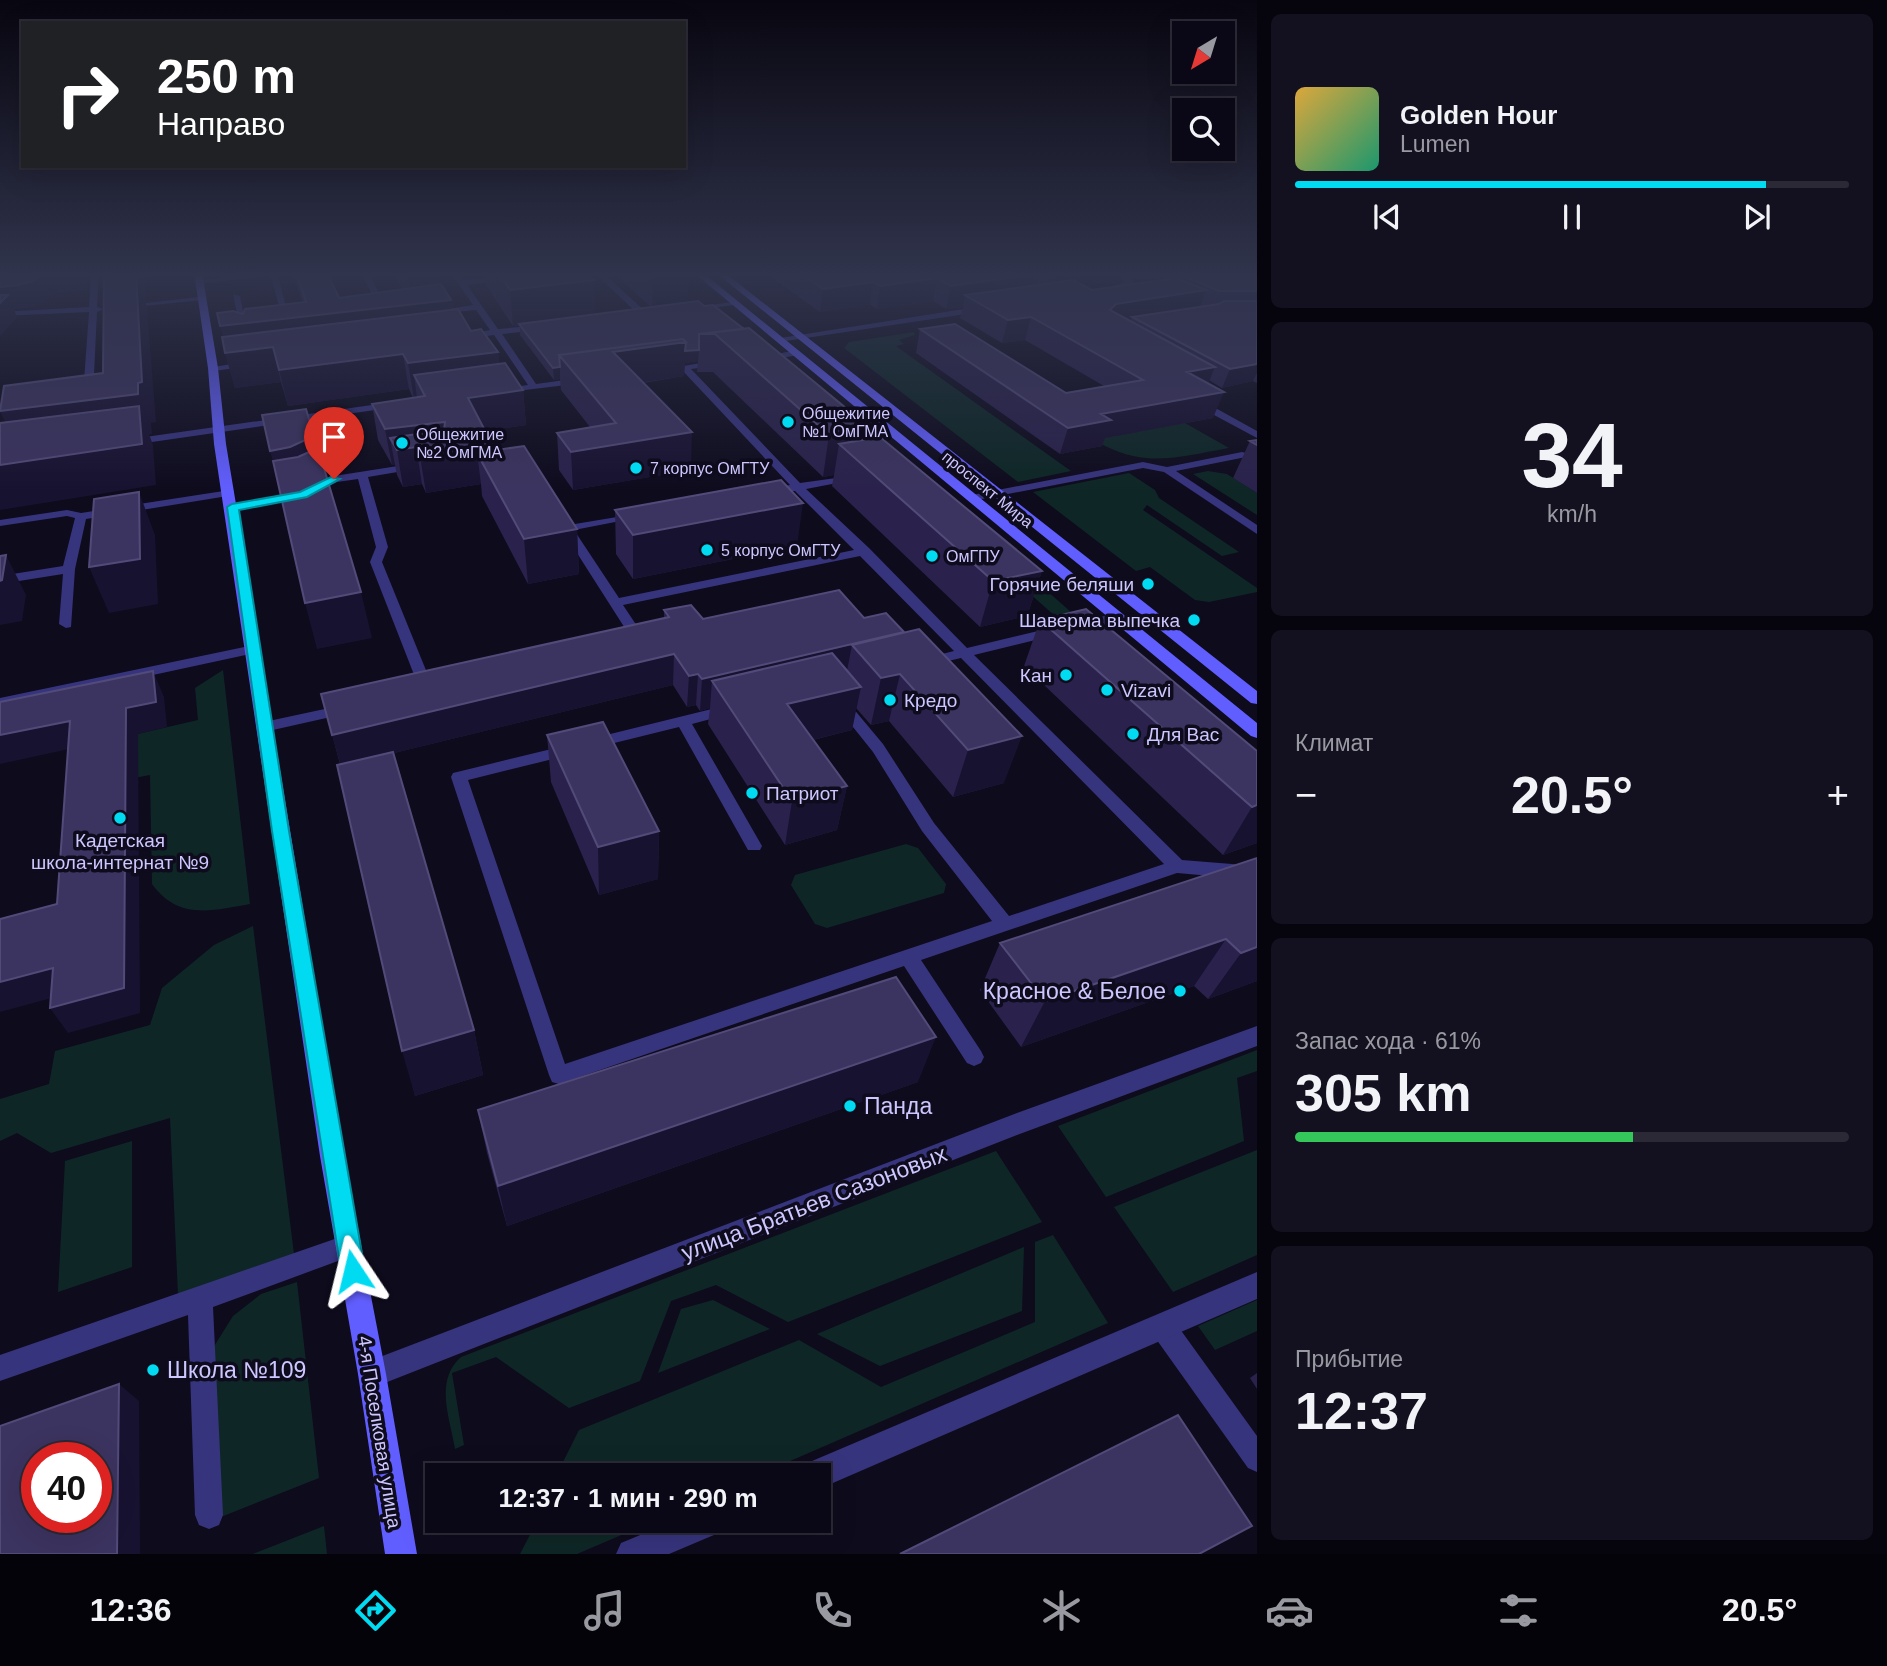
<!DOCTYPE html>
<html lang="ru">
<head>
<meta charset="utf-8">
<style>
	:root { --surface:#0a0816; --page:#13111f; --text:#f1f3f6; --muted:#999aa1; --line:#2a2935; --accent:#00dbf2 }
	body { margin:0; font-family:Helvetica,sans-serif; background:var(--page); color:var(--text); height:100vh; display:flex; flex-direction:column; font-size:26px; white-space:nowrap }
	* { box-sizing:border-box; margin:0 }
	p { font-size:23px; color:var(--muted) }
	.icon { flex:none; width:38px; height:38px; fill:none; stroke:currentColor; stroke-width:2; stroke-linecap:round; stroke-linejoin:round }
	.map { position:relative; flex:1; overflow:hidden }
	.side { display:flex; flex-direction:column; gap:14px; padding:14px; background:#06040c; width:630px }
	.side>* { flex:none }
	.hud { position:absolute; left:21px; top:21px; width:665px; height:147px; border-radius:0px; box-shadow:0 7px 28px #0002,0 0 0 2px var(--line); background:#202124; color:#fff; overflow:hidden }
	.needle { width:46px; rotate:218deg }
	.fabs { position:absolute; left:1172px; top:21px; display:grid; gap:14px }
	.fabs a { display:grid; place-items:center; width:63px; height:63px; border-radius:0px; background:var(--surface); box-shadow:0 7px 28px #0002,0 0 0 2px var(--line); font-size:35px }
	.speed { position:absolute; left:21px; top:1442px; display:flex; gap:14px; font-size:35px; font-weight:700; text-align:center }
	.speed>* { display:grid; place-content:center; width:91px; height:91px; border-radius:50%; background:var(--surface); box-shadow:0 7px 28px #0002,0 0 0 2px var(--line); line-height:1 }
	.speed .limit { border:10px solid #d22; background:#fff; color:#111 }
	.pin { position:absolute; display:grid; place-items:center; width:60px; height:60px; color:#fff; margin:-72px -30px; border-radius:50% 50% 50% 0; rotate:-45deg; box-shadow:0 0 7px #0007 }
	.pin .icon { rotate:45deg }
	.me { position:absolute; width:77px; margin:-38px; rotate:350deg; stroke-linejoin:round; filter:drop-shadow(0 0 5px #0008) }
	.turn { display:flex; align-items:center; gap:24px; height:147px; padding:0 21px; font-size:32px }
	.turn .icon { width:91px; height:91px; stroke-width:2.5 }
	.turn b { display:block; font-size:49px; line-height:60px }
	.big { font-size:52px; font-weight:600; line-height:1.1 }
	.side .widget { flex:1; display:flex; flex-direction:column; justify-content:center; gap:10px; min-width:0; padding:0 24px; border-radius:10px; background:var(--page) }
	.side .dial { align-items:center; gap:0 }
	.dial b { font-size:91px; line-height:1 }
	.song { display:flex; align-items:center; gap:21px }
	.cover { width:84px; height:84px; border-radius:10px; background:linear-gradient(135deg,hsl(40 70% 55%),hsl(160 70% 35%)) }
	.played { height:7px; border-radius:4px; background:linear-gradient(90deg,var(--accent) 85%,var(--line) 85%) }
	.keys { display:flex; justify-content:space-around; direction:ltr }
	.heat { display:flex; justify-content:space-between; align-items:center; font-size:38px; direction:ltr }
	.charge { height:10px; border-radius:5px; background:linear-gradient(90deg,#34c759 61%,var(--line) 0) }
	.trip { position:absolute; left:425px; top:1463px; width:406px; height:70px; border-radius:0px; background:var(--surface); box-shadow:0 7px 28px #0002,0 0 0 2px var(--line); font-weight:600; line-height:70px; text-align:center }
	.dock { display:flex; height:112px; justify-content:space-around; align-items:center; background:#040309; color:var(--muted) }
	.dock .icon { width:49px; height:49px }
	.dock .on { color:var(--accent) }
	.dock b { font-size:32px; color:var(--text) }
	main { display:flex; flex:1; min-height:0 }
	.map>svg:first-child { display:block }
	.green { fill:#0e2726 }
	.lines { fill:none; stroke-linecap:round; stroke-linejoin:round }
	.lane { fill:#37347e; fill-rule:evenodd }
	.street { fill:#37347e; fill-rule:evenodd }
	.secondary { fill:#615eff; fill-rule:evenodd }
	.wall { fill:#2a224c }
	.shaded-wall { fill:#181231 }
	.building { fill:#3c3460; stroke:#524b79; stroke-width:2; fill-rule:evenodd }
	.route { fill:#00dbf2; stroke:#008e9d; stroke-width:2 }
	.poi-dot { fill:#00dbf2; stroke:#0e0b1d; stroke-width:2.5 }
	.labels { text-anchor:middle; stroke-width:7; stroke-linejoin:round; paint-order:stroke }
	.far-poi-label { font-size:16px; fill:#cdc7ff; stroke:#0e0b1d; text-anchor:start }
	.far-street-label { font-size:16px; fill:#cdc7ff; stroke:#0e0b1d }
	.poi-label { font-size:19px; fill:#cdc7ff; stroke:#0e0b1d; text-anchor:start }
	.street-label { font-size:19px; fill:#cdc7ff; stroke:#0e0b1d }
	.near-poi-label { font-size:23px; fill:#cdc7ff; stroke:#0e0b1d; text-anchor:start }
	.near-street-label { font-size:23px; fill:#cdc7ff; stroke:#0e0b1d }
</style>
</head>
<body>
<main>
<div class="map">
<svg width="1257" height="1554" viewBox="0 0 1257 1554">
	<rect width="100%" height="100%" fill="#0e0b1d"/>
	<path class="green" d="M914,332L915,335L899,340L904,344L896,346L1071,471L1018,482L844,348L849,342Z
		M1185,423L1229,448C1168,459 1139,470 1083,433L1106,430L1116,436Z
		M1208,471L1227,474L1257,493V515L1193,474Z
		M1129,473L1155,490L1159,498L1239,552L1222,556L1147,505L1143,510L1257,588V592L1209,602L1195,600L1150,567L1136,571L1033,492Z
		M1003,552L1080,620L1063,623L987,556Z
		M223,670L250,904C211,911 178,920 152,884L150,775L106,783L107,741L198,720L195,688Z
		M906,844L918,848L946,884L944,893L827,928L815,924L791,885L795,875Z
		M253,926L294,1254L178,1295L170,1118L51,1153L17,1133L0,1141V1099L49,1084L55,1051L150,1025L162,988L214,945Z
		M1257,1050V1071L1237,1078L1244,1141L1106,1197L1058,1126Z
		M132,1141V1267L58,1292L65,1161Z
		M1257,1150V1255L1173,1292L1114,1207Z
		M996,1151L1042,1222L788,1322L716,1285L671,1301L640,1381L569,1408L496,1357L452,1373L464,1445L455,1449C450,1418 434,1381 461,1357Z
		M1053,1235L1108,1323L758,1475H560L558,1472L579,1430L799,1340L881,1387L1035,1322V1242Z
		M1024,1247L1022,1311L880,1366L817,1334Z
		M297,1282L319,1478L221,1517L213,1348L233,1316L261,1294Z
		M713,1300L770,1329L658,1373L681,1309Z
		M1257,1300V1331L1215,1350L1198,1326Z
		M537,1521H654L577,1554H520Z
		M324,1526L327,1554H253Z"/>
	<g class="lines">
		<path class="lane" d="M91,272H99L97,307L103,309L97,312L93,395L88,398L83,395L89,312L0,316V312L89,307Z
			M265,272H290L278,275L291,327L284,325L271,276L200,283L196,281Z
			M361,272H369L387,312L380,310Z
			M450,272H458L464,280L509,276L506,280L467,285L498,329L543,325V329L540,330L502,334L536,384L580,378L583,379V383L499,393V389L528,385L494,335L465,339L461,336L490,330L476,310L434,314L430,312L473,305Z
			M594,272H602L646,312V316H640Z
			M720,272H737L721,276L717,274Z
			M1204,272L1201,276L1127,279L1123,277L1127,275Z
			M233,294L240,296L248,336L241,334Z
			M206,296L203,300L125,308L121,306Z
			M738,301L735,305L695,310L691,308Z
			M796,350L800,353L799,355L762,361L758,358Z
			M719,360L722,361V365L691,369L800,483L858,475V479L806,489L869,548L967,648L1055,627L1060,628V634L974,655L1182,860L1257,866V880L1177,873L921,960L981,1051L984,1057L981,1063L974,1066L967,1063L904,966L559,1084L552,1082L549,1075L451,777L453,773L568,745L576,750L573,754L468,780L565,1064L992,921L922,831L873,752L837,707L835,704L837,701H847L883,744L934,823L1009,916L1164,864L961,658L927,666L922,665L920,662L922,659L954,651L860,556L623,605L647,641L645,644H635L561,528L563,526L641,513V517L574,530L619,598L854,550L795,491L765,494V490L790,485L682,370L665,373L660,370Z
			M249,361L252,362V366L213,371L208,368Z
			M1208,398L1213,401L1210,405L1257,431V438L1201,408V404Z
			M393,402L398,405L396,407L131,445L126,442L131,439Z
			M1242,452L1246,453V457L1176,471L1257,525V534L1164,472L1143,468L972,501L966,498L972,495L1143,462L1167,467Z
			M417,463L422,466L421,468L368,477L388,547L382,562L434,690L427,695L420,690L370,562L376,547L358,479L337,482L308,497L232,510L226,507L232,504L301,492L334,476Z
			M230,490L234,491V495L86,519L75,569L71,627L66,628L59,624L63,574L0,584V576L63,566L75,518L67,516L0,526V520L67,510L81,513Z
			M1117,613L1122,614V620L1080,630L1073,626L1075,623Z
			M254,645L259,646L261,649L259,652L0,708V698Z
			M348,704L355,709L353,712L264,732L257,727L264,722Z
			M728,705L735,710L733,713L692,724L762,846L760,850H748L679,727L590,749L582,744L590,739Z
			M349,1234L357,1238L361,1246L357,1254L213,1307L223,1515L219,1525L209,1529L199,1525L195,1515L188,1315L0,1381V1355Z
			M1163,1315L1172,1318L1257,1436V1472L1248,1468L1154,1336L1151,1327L1154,1318Z"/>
		<path class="street" d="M1117,272H1125L1134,283L1105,293V289L1125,282Z
			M983,306L986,307V311L779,342L774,339Z
			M1257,1026V1046L1017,1135L372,1388L362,1384L358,1374L362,1364L372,1360L1017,1113Z
			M1257,1272V1299L819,1489V1475H801L805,1464Z
			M674,1521H725L721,1532L669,1554H616L621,1543Z"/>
		<path class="secondary" d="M194,272H202L218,368L226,444L344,1156L386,1374L417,1554H385L358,1374L320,1156L214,444L208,368Z
			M693,272H702L1257,723V738L1251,736Z
			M715,272H724L1257,691V704L1251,703Z"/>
	</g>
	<path class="wall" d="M292,272H327L339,298L402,289L392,272H438L439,284L451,300L453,310L471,331L498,352L499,364L523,390L526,425L485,431L493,451L577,529L579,574L528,584L482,496L481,484L426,493L422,484L403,487L397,475L395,465H392L378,440L372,404L413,398L409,389L288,406L281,382L235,388L225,353L303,303Z
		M476,272H585L595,314L651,307L615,275V272H689L687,303L870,428L868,439L1042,571L1027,616L980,627L832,486L834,475L823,477L713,372H697L698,361L685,363L684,376L643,383L691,470L573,490L559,470L557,433L590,427L561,390L560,379L554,380L520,335V325L513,326L486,285L485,275L479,276Z
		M764,272H1057L1054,283L1092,290L1179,279L1181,275L1257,272V383L1253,381L1222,388L1209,380L1208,384L1213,418L1105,438L1102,446L1060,454L916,353L920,329L1066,393L1104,386L1025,340L1002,343L960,318L963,307L946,309L933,301L877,309L870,304L820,312Z
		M1257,440V493L1233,478L1250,441Z
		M615,510L797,546L633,579L616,554Z
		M839,590L1004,783L953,797L889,721L871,725L856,708L852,730L813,740L847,786L837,830L785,845L708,724L710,708L700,711L696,705L687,707L673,685L394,753L474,1030L483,1075L415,1096L340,764L321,694L664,618V610L703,619Z
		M1040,620L1257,751V843L1223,855L1024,666Z
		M547,735L659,831L658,879L599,895L551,782Z
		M1257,858V981L1208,999L1194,986L1021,1047L980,990L1000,943Z
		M918,1082L507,1226L487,1153L478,1110Z
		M1257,1373V1389L1250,1378Z"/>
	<path class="shaded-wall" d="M43,272H88L87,290L52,294L42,303L27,308L14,309L17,318L0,336V287Z
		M95,272H145L146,299H144L147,308L156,422L151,423L152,434H149L153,445L156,485L0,510V465L19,452L0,411L138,394L111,287L101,288Z
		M429,272H438L441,301L451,300L455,333L275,355L281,382L235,388L225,353H227L220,326L412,304L408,274Z
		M479,272H485V275L479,276Z
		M681,272H689L687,304L652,308L653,275Z
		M1036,274L1030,297L965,295L963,307L946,309L951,286Z
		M937,278L933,301L877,309L880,286Z
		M594,280L595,316L513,326L510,290Z
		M873,282L870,304L820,312L823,289Z
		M1206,290L1198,313L1132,317L1130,323L1110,310L1116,304Z
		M1031,317L1025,340L1002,343L1008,320Z
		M686,342L699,350L698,361L685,363L684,376L613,387V352Z
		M498,352L501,387L414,375L417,398L414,399L408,363Z
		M403,354L409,389L288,406L279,370Z
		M1257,364V373L1253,381L1222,388L1230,369Z
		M560,367V379L554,380L553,368Z
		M1215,367L1205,391L1187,372Z
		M523,390L526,425L472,433L468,398Z
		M1224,392L1213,418L1105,438L1102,446L1060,454L1068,428L1101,414Z
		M445,422L492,444L496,481L477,453L481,484L426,493L420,456L416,447L422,484L403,487L397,450L390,438L395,465H392L385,429Z
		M870,428L864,466L839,444L834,475L823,477L829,435Z
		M692,432L691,470L573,490L571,452Z
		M314,436L324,478L282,493L270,451Z
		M139,492L155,535L158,604L109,613L89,567Z
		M803,503L797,546L633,579V535Z
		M577,529L579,574L528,584L524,539Z
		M6,555L26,595L22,621L0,625V581Z
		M1042,571L1027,616L980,627L993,581Z
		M361,592L372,638L317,649L305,603Z
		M852,645L846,676L712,681L710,708L700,711L702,679Z
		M674,654L673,685L341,766L332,735Z
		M153,671L164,697L167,727L138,734L140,1013L68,1033L50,1008L126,708Z
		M698,674L696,705L687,707L689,676Z
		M900,674L889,721L871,725L881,678Z
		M861,687L852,730L780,748L787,704Z
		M70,721L83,746L0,764V735Z
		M1022,736L1004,783L953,797L968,750Z
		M847,786L837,830L785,845L792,801Z
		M1257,805V843L1223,855L1252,807Z
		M659,831L658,879L599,895L598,847Z
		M1226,939L1194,986L1021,1047L1045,1001Z
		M1257,947V981L1208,999L1241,953Z
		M53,968L70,993L0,1012V982Z
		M474,1030L483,1075L415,1096L402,1051Z
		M936,1037L918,1082L507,1226L498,1186Z
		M119,1384L139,1401L140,1554H117Z"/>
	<path class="building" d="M2,272H43L33,281L18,285L0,287V274Z
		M108,272H139V276L137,277L136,273L108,276Z
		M296,272H327L339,298L441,284L451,300L220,326L217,313L233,311L243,314L245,309L306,302Z
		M407,272H429L408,274Z
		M498,272H585L594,280L510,290Z
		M649,272H681L653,275Z
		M798,272H1032L1036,274L951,286L937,278L880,286L873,282L823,289Z
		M1200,272H1257V291H1219L1181,275Z
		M136,273L142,382L138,383V394L0,411L4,386L103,373L104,276Z
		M1176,278L1206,290L1116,304L1110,310L1215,367L1187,372L1224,392L1101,414L1111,420L1068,428L920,329L955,324L1066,393L1143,380L1031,317L1008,320L965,295L1073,280L1092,290Z
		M0,295H8L0,303Z
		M698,301L704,306L713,305L744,329L699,334V350L685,351L686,342L683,339L559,355L560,367L553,368L519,324Z
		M1224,301H1257V364L1230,369L1132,317L1219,304Z
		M458,309L471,331L481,329L498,352L408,363L403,354L279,370L273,347L225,353L222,337Z
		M749,328L870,428L829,435L715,334H699Z
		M683,339L686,342L613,352L692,432L571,452L557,433L616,423L559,355Z
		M505,363L523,390L468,398L492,444L420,456L416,447L397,450L390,438L444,430L445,422L385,429L372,404L425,396L414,375Z
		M139,406L142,444L0,465V423Z
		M306,409L314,436L290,447L270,451L262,415Z
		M880,437L1042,571L993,581L839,444Z
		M1257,440V445L1250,441Z
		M524,446L577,529L524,539L477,453Z
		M318,448L361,592L305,603L273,461L298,457Z
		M781,480L803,503L633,535L615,510Z
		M139,492L140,559L89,567L94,499Z
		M6,555L2,580L0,581V556Z
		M839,590L864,618L886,613L904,632L702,679L698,674L689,676L674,654L332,735L321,694L669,617L664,610L691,605L703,619Z
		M1086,609L1257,751V805L1252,807L1040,620Z
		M919,629L1022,736L968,750L900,674L881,678L852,645Z
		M832,653L861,687L787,704L847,786L792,801L712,681Z
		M153,671L156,702L126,708L124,988L50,1008L53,968L0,982V919L57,904L70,721L0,735V702Z
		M603,722L659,831L598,847L547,735Z
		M393,752L474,1030L402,1051L337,765Z
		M1257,858V947L1241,953L1226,939L1045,1001L1000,943Z
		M896,977L936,1037L498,1186L478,1110Z
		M119,1384L117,1554H0V1426ZM37,1458H96V1517H37Z
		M1178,1415L1252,1526L1199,1554H900Z"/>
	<linearGradient id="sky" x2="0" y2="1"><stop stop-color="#080610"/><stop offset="0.56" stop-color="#30344c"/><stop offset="1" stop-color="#30344c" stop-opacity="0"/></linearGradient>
	<rect width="1257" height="490" fill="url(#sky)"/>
	<path class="route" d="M331,477L340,479L307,497L239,510L289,831L365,1271L362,1280L353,1283L345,1280L341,1271L272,831L227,507L232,504L300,492Z"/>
	<g class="poi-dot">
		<circle cx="788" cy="422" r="7"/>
		<circle cx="402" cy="443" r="7"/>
		<circle cx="636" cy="468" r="7"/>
		<circle cx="707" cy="550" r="7"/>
		<circle cx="932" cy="556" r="7"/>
		<circle cx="1148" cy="584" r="7"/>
		<circle cx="1194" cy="620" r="7"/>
		<circle cx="1066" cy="675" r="7"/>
		<circle cx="1107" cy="690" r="7"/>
		<circle cx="890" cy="700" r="7"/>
		<circle cx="1133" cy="734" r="7"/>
		<circle cx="752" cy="793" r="7"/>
		<circle cx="120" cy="818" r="7"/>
		<circle cx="1180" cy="991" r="7"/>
		<circle cx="850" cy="1106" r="7"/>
		<circle cx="153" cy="1370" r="7"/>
	</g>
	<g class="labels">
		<g class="far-poi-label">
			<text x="802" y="419">Общежитие<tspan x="802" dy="18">№1 ОмГМА</tspan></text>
			<text x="416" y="440">Общежитие<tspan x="416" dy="18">№2 ОмГМА</tspan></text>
			<text x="650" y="474">7 корпус ОмГТУ</text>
			<text x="721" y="556">5 корпус ОмГТУ</text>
			<text x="946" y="562">ОмГПУ</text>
		</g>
		<g class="far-street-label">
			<text transform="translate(988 489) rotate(39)" y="6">проспект Мира</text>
		</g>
		<g class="poi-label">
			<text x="1134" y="591" text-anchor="end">Горячие беляши</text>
			<text x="1180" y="627" text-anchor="end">Шаверма выпечка</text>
			<text x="1052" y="682" text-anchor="end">Кан</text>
			<text x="1121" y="697">Vizavi</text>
			<text x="904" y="707">Кредо</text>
			<text x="1147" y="741">Для Вас</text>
			<text x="766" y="800">Патриот</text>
			<text x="120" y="847" text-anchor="middle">Кадетская<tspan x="120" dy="22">школа-интернат №9</tspan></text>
		</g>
		<g class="street-label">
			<text transform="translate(380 1432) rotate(81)" y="7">4-я Поселковая улица</text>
		</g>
		<g class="near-poi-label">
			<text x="1166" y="999" text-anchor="end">Красное &amp; Белое</text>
			<text x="864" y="1114">Панда</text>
			<text x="167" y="1378">Школа №109</text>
		</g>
		<g class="near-street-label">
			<text transform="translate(814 1203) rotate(-21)" y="8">улица Братьев Сазоновых</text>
		</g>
	</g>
</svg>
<div class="fabs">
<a><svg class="needle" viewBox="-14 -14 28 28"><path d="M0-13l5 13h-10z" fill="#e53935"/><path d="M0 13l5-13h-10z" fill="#999aa1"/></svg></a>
<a><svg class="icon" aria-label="search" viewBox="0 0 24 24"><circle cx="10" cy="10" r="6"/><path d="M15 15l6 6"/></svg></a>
</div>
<div class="speed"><div class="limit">40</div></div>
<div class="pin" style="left:334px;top:479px;background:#d93025"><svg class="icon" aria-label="arrive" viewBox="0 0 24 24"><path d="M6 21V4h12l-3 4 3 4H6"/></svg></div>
<svg class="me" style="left:353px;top:1271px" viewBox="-20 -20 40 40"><path d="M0-17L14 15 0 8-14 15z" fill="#00dbf2" stroke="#fff" stroke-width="4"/></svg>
<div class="trip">12:37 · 1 мин · 290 m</div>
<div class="hud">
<div class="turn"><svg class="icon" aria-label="right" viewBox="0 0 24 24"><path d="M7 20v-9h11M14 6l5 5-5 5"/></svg><div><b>250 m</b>Направо</div></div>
</div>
</div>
<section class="side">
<div class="widget">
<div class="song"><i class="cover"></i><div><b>Golden Hour</b><p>Lumen</p></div></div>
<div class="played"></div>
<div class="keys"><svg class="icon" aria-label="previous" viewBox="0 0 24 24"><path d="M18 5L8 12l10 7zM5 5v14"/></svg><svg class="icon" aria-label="pause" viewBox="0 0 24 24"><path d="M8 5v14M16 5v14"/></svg><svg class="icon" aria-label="next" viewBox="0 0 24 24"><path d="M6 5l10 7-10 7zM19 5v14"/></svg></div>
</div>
<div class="widget dial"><b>34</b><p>km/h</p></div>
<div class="widget"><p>Климат</p>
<div class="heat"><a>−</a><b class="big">20.5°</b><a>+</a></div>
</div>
<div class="widget"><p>Запас хода · 61%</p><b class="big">305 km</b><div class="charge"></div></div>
<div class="widget"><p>Прибытие</p><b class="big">12:37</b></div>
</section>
</main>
<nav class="dock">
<b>12:36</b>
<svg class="icon on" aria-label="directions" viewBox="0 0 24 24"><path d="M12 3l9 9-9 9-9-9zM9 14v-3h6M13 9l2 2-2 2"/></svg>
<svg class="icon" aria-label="music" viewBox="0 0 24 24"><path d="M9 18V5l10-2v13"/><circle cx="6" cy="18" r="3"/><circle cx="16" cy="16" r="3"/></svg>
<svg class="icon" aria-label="phone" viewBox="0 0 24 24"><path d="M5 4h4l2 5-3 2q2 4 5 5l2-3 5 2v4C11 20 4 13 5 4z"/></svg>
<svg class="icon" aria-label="climate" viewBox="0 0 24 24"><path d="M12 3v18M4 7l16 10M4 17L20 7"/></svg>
<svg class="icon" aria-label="car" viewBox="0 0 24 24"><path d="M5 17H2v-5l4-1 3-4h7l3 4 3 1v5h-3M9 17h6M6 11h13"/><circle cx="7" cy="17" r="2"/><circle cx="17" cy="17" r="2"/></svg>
<svg class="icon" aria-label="filters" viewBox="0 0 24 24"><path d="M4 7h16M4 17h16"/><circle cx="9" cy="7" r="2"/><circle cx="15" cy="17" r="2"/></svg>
<b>20.5°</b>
</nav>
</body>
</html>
